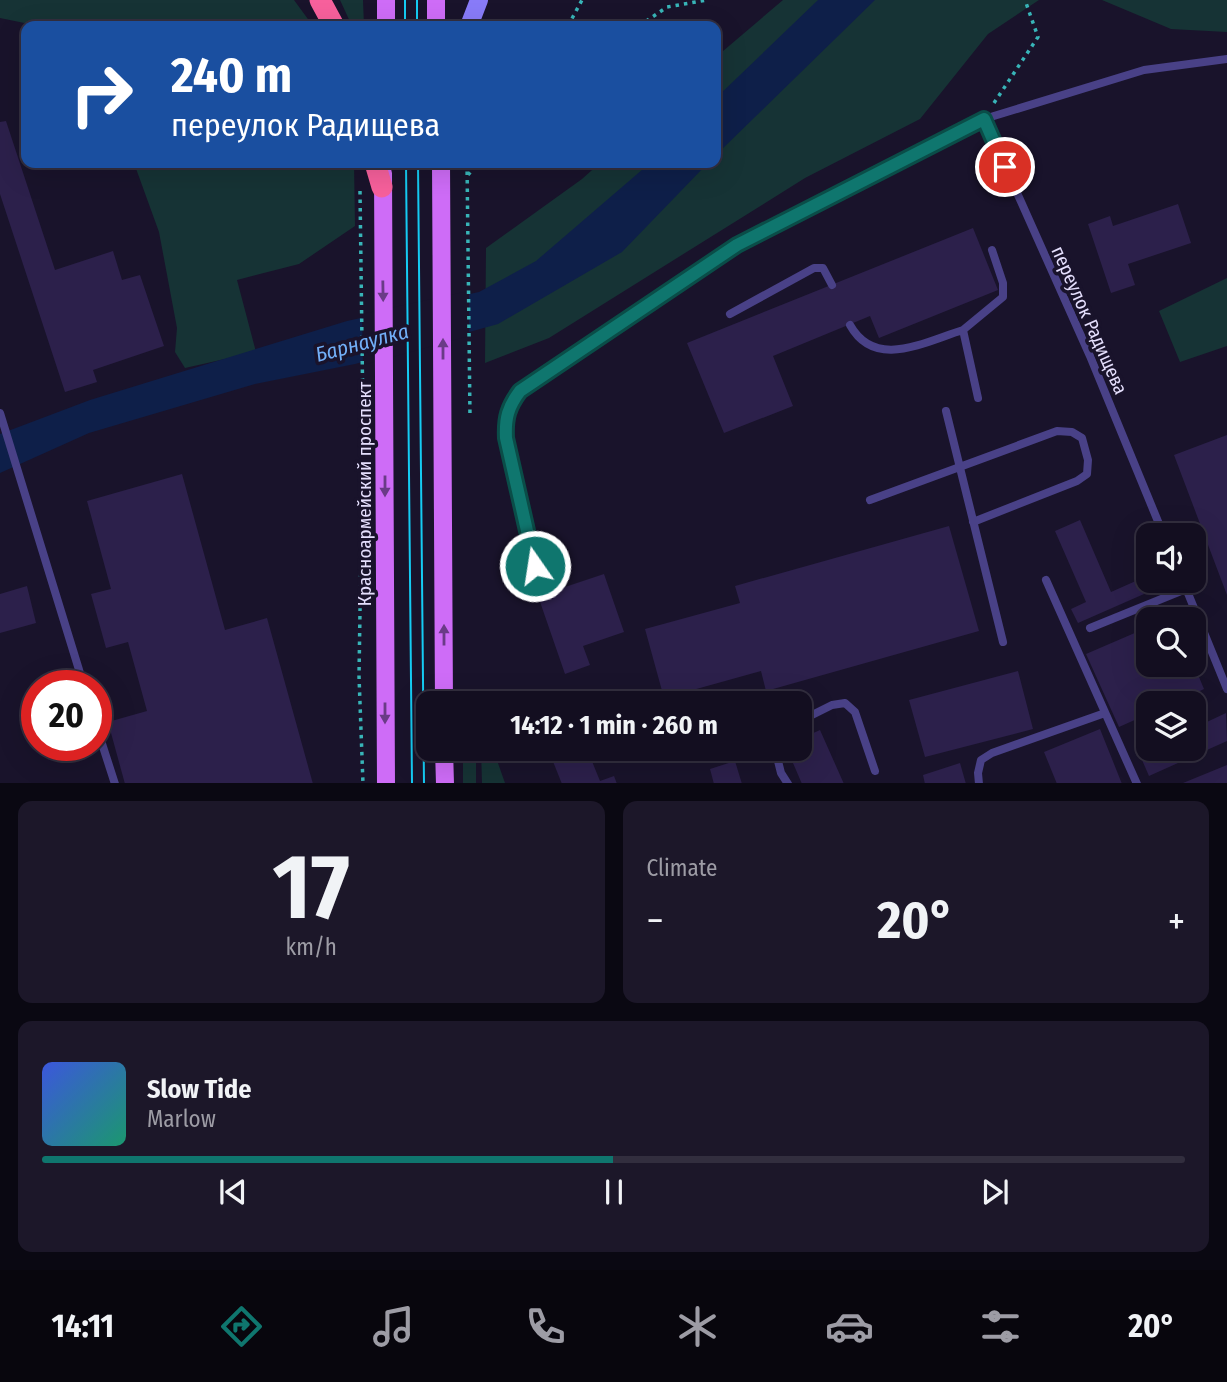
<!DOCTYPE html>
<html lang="en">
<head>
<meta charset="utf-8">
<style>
	:root { --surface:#130e20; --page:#1c1729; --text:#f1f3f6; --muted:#9d9ca5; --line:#322e3e; --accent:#0f766e }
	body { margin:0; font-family:"Fira Sans Condensed",sans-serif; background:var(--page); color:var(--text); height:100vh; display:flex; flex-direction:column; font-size:26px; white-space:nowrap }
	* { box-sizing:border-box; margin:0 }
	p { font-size:23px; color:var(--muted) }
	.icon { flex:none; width:38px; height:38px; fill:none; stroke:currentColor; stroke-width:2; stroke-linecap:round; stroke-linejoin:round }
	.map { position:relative; height:783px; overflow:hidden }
	.details { display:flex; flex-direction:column; gap:18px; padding:18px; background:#0a0812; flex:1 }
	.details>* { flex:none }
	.banner { position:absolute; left:21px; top:21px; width:700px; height:147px; border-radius:14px; box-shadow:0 7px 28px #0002,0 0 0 2px var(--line); background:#1a4fa0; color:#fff; overflow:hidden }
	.buttons { position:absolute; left:1136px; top:523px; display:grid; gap:14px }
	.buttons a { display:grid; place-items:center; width:70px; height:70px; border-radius:14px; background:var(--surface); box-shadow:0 7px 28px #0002,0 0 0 2px var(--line); font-size:35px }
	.speed { position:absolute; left:21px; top:670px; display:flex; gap:14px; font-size:35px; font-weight:700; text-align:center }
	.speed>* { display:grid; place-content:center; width:91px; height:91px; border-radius:50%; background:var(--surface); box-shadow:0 7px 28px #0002,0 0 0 2px var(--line); line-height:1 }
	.speed .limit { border:10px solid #d22; background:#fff; color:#111 }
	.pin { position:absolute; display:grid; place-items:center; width:60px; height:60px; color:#fff; margin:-30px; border:4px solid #fff; border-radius:50%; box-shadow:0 2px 7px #0007 }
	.me { position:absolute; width:77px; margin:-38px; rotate:347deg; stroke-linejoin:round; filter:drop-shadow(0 0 5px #0008) }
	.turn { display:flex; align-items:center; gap:24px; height:147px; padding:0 35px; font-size:32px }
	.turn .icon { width:91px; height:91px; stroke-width:2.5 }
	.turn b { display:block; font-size:49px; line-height:60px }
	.big { font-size:52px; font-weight:700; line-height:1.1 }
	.details .card { flex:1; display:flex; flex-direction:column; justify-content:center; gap:10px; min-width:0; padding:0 24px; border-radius:14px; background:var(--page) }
	.details .dial { align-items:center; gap:0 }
	.dial b { font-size:91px; line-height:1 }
	.song { display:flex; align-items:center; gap:21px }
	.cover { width:84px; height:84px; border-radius:10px; background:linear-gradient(135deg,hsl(230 70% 55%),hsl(160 70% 35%)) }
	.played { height:7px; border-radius:4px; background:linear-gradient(90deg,var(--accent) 50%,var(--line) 50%) }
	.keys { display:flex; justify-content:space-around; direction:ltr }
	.heat { display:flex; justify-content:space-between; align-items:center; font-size:38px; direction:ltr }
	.details .tiles { flex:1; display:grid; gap:18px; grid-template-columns:1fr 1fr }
	.card:last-child { grid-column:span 2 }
	.trip { position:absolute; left:416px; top:691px; width:396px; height:70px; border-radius:14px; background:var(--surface); box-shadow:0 7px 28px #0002,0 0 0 2px var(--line); font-weight:700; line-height:70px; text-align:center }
	.dock { display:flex; height:112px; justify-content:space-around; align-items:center; background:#08060d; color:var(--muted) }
	.dock .icon { width:49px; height:49px }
	.dock .active { color:var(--accent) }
	.dock b { font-size:32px; color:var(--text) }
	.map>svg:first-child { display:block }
	.green { fill:#163335 }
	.water { fill:#0e1f49 }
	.pier { fill:#19132b }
	.building { fill:#2c204b }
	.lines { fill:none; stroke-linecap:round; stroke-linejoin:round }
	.path { stroke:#38b5b8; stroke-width:3.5; stroke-dasharray:3.5 5; stroke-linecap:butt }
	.lane { stroke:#494187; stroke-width:8 }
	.secondary { stroke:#887bf8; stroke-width:18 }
	.primary { stroke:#ce6cf7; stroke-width:18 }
	.highway { stroke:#f7609c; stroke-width:21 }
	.tram { stroke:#15cbf3; stroke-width:2 }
	.oneway { fill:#6a3b87 }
	.route-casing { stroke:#0a4d48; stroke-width:18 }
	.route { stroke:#0f766e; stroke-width:12 }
	.labels { text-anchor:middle; stroke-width:7; stroke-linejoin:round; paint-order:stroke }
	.street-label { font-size:19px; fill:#e5dffd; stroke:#19132b }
	.water-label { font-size:21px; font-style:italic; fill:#72aff8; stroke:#19132b }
</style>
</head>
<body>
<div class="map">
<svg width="1227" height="784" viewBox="0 0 1227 784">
	<rect width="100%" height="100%" fill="#19132b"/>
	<path class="green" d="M0,0H294L313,26H39L0,18Z
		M340,0H363L364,26H352Z
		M783,0H1039L988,34L920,119L805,178L549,338L485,363L486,248L582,179L600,163H716V57Z
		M1102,0H1227V32L1171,29Z
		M134,163H354L355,226L299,264L237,280L256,352L185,368L175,352L177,328L159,232Z
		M1227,278V346L1180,362L1159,311Z
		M463,749H476V783H463Z
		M481,749H493L505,783H482Z"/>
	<path class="water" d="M818,0H875L716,155V98Z
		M650,163H708L622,252L498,324L355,364L255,384L89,433L0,473V434L90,400L347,321L479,292L536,261Z"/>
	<path class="pier" d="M469,291V336L363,365L362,314Z"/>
	<path class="building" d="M6,121L55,270L113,251L122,280L140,275L164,346L93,370L97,382L65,392L0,194V122Z
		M1178,204L1191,243L1128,264L1135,285L1111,293L1088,224L1110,216L1113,226Z
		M973,228L998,290L879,338L870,316L773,356L793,406L724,433L687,343Z
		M1227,435V595L1174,455Z
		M182,474L225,630L267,618L313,784H125L108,722L147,711L128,642L106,648L91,594L111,589L87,501Z
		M1080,520L1111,592L1138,580L1144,594L1078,623L1071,609L1086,602L1055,531Z
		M949,526L979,631L766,691L761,671L664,698L645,629L740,603L735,586Z
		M604,574L624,632L583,646L590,665L565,674L538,596Z
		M27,586L36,623L0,633V594Z
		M1168,609L1173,620H1148V665H1194L1204,689L1173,704H1148V714L1119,727L1086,654L1137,632L1134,624Z
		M1018,671L1033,729L925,757L909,700Z
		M1226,713L1227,741L1149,776L1139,753L1147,749H1194V728Z
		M1100,729L1122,784H1057L1044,752Z
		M820,730L844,784H802L787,749H800V739Z
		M548,749H587L600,781L614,776L617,784H562Z
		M735,761L742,784H714L710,769Z
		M960,763L966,784H925L923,775Z
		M1227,765V784H1183V783Z"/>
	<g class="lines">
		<path class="path" d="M568,26L582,0
			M639,26L667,7L707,0
			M994,103L1038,37L1025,0
			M467,163L470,417
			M468,175L478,163
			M360,191L363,418L359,676L363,784"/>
		<path class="lane" d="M984,119L1090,356L1164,536
			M730,314L814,268H823L832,285
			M850,325C875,370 924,342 963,330
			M978,398L963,330L1003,297V283L992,250
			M946,411L1003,642
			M0,413L84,686
			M870,500L1057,431L1072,432L1082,438L1088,460L1087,474L1077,481L973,522
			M535,566L506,438C505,418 508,407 520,391L737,245L984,119L1144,70L1227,59
			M1046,580L1137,784
			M1183,581L1227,689
			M1090,628L1186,589
			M800,721L832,705L845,703L855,712L875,771
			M96,725L115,784
			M775,749L781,773L788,784
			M979,784L978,773L981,760L992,753L1105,713"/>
		<path class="secondary" d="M469,26L479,0"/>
		<path class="primary" d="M386,0V26
			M436,26V0
			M441,163L444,704
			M383,173L386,784
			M444,749L445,784"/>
		<path class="highway" d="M320,0L334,26
			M375,163L382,187"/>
		<path class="tram" d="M405,0V26
			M417,0V26
			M406,163L412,784
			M418,163L424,784"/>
	</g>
	<defs><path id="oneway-solid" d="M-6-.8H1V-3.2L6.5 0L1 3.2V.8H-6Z" transform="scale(1.75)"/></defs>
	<g class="oneway">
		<use href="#oneway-solid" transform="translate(383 291) rotate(89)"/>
		<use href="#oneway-solid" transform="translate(443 349) rotate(-90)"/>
		<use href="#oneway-solid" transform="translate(385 486) rotate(90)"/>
		<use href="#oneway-solid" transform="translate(444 635) rotate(-90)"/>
		<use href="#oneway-solid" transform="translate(385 713) rotate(90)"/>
	</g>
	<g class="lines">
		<defs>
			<path id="route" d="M535,566L506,438C505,418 508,407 520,391L737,245L984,119L1005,167"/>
		</defs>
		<use href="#route" class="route-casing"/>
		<use href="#route" class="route"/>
	</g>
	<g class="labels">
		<g class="street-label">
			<text transform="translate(1090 320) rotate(66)" y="7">переулок Радищева</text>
			<text transform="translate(364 494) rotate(-90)" y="7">Красноармейский проспект</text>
		</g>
		<g class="water-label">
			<text transform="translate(362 343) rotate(-15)" y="7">Барнаулка</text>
		</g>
	</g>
</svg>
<div class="buttons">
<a><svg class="icon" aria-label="sound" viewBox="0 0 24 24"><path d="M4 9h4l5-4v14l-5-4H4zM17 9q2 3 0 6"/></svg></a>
<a><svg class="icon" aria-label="search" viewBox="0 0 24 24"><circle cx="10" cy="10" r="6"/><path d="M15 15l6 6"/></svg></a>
<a><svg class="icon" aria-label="layers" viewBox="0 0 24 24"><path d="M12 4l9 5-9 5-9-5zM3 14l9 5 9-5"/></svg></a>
</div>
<div class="speed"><div class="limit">20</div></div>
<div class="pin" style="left:1005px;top:167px;background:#d93025"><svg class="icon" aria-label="arrive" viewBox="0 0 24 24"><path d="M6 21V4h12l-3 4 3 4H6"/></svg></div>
<svg class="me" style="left:535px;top:566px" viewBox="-20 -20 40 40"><circle r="17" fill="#0f766e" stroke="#fff" stroke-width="3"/><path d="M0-11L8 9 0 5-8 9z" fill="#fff"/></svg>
<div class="trip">14:12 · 1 min · 260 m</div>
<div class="banner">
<div class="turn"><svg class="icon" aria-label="right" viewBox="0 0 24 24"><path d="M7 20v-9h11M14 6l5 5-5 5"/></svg><div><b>240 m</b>переулок Радищева</div></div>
</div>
</div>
<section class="details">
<div class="tiles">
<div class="card dial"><b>17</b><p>km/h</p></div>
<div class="card"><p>Climate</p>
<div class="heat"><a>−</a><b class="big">20°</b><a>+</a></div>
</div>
<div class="card">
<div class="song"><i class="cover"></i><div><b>Slow Tide</b><p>Marlow</p></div></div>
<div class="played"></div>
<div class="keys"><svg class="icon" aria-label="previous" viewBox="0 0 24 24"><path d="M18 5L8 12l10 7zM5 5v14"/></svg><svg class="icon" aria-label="pause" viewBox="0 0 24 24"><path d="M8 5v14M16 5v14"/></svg><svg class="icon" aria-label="next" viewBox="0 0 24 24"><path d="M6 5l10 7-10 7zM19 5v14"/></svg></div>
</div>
</div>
</section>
<nav class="dock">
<b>14:11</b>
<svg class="icon active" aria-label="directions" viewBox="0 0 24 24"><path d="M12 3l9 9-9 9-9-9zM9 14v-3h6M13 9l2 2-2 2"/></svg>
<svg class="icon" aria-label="music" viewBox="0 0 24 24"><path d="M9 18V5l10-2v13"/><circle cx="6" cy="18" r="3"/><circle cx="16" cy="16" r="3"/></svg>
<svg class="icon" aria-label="phone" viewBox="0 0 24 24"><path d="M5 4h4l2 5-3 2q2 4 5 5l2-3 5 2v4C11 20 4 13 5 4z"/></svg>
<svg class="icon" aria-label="climate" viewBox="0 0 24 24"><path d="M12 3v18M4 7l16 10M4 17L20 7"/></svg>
<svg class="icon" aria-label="car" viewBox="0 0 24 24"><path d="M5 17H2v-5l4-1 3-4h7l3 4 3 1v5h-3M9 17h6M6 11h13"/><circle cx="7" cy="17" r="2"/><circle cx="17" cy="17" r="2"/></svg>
<svg class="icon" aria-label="filters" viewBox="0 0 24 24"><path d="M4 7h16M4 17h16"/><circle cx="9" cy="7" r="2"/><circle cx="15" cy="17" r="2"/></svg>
<b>20°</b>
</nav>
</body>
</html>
